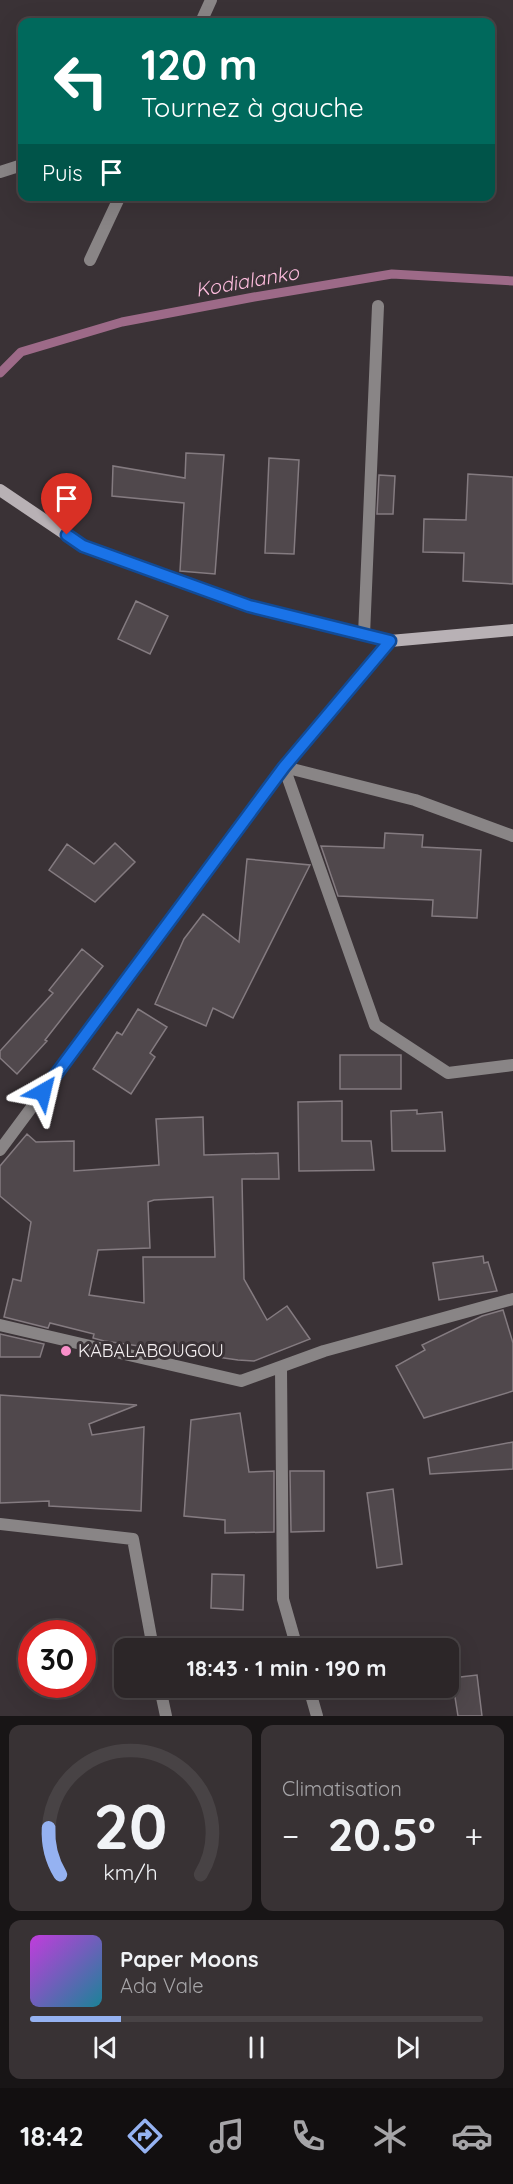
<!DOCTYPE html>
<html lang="fr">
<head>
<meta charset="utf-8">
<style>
	:root { --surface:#2c2628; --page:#383234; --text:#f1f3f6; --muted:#a6a5a8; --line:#484345; --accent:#95b2f1 }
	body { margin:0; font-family:Quicksand,sans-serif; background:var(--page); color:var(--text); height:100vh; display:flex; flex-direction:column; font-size:22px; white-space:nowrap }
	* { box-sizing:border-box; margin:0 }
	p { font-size:20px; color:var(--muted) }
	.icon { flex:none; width:33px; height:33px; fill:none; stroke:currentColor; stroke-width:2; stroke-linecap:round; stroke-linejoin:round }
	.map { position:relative; height:1716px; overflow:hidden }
	.details { display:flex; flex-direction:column; gap:9px; padding:9px; background:#181516; flex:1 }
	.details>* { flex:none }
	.banner { position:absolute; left:18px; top:18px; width:477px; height:183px; border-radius:12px; box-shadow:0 6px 24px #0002,0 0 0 2px var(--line); background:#00695c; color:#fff; overflow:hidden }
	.speed { position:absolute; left:18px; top:1620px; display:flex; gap:12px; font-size:30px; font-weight:700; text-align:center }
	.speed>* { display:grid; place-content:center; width:78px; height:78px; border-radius:50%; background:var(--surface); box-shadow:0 6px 24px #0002,0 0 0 2px var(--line); line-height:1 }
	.speed .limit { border:9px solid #d22; background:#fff; color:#111 }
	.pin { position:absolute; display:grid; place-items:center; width:51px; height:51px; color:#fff; margin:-62px -26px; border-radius:50% 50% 50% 0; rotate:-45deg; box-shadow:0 0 6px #0007 }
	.pin .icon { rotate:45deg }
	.me { position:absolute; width:66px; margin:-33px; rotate:37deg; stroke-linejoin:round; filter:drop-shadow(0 0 4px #0008) }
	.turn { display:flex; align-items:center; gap:21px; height:126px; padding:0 24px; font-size:27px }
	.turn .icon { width:78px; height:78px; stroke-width:2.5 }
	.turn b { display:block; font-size:42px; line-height:51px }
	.then { display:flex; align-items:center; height:57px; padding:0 24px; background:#0003; gap:12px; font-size:22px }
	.big { font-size:45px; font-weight:700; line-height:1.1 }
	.details .widget { flex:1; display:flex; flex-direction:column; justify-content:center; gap:9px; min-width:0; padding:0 21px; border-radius:12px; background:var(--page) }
	.details .dial { align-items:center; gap:0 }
	.dial svg { height:156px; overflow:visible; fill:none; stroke:var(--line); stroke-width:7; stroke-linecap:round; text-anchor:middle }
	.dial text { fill:var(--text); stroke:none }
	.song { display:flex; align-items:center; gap:18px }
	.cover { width:72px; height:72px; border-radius:9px; background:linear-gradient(135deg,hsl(290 70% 55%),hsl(190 70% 35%)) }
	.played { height:6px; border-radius:3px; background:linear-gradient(90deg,var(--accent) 20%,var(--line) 20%) }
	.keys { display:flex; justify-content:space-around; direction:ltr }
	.heat { display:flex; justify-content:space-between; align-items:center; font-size:33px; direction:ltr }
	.details .tiles { flex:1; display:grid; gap:9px; grid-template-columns:1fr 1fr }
	.widget:last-child { grid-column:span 2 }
	.trip { position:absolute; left:114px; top:1638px; width:345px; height:60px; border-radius:12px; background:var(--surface); box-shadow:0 6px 24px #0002,0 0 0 2px var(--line); font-weight:700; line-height:60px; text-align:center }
	.dock { display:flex; height:96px; justify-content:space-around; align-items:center; background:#120f10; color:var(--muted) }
	.dock .icon { width:42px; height:42px }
	.dock .on { color:var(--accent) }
	.dock b { font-size:27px; color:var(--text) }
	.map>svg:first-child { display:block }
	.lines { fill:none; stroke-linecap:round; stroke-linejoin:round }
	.stream { stroke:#9d6a88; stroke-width:9 }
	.building { fill:#50484c; stroke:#847b80; stroke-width:1.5; fill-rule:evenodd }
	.street { stroke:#898586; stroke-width:12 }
	.secondary { stroke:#b8b1b5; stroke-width:12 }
	.route-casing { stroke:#114b97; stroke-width:15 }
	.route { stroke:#1a73e8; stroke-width:10 }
	.poi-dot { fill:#f98fca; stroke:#3a3236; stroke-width:2 }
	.labels { text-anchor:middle; stroke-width:6; stroke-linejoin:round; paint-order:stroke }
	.poi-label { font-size:18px; fill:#f5f0f2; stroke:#3a3236; text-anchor:start }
	.water-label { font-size:20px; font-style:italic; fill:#fdbcdd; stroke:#3a3236 }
</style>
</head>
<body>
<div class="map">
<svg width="513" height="1716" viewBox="0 0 513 1716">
	<rect width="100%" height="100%" fill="#3a3236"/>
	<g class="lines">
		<path class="stream" d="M0,373L21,352L122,322L254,297L392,274L513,281"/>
	</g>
	<path class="building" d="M186,453L224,455L215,574L180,571L184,503L112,496L113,466L185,478Z
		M269,458L299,460L294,554L265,553Z
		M468,474L513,477V584L463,581L464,553L423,552L424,519L466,520Z
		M379,475L395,476L393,514H377Z
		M136,601L168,616L150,654L118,639Z
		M385,833L423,835L422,847L481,850L477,918L432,916L433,900L338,896L321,846L384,848Z
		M115,843L135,862L95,902L49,870L67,844L94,864Z
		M247,859L310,865L233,1018L213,1008L206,1026L155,1004L184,939L203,914L239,942Z
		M82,949L103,966L45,1040L47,1041L17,1074L0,1058V1051L53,993L49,990Z
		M138,1009L167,1027L150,1053L155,1057L131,1094L93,1069L117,1032L122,1035Z
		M340,1055H401V1089H340Z
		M342,1101V1141H371L374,1170L299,1171L298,1102Z
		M417,1110V1114L442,1112L445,1151H392L391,1111Z
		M203,1117L204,1155L278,1153L279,1179H242L244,1279L267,1320L287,1306L310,1339L254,1361L238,1360L104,1341L93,1338L94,1334L50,1323L48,1328L4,1317L13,1279L21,1281L31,1222L0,1196V1166L27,1134L36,1142L74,1141V1171L159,1165L156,1119ZM213,1197L215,1257H143L144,1303L89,1295L98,1250L150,1248L148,1202L154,1200Z
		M483,1256L484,1263L488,1262L497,1291L439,1300L433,1263Z
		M503,1310L513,1343V1391L424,1418L396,1366L425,1350L422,1345L482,1316Z
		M0,1334L44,1344L40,1357H0Z
		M0,1395L137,1405L89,1424L92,1435L144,1427L141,1511L49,1506V1501L0,1503Z
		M240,1413L249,1472L274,1471V1532L225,1533V1520L184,1516L191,1420Z
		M513,1442V1469L430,1474L428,1458Z
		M290,1471H324V1531L291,1532Z
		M393,1489L402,1564L377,1568L367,1493Z
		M212,1574L244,1575L243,1610L211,1608Z
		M477,1675L482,1716H458L452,1678Z"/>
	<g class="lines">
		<path class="street" d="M201,22L211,0
			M0,172L22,165
			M90,260L120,196
			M364,635L378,306
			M284,767L375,1025L448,1073L513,1065
			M284,767L415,800L513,836
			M0,1150L284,767L390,641
			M0,1325L241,1381L324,1351L513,1299
			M281,1368L283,1599L297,1648
			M0,1524L133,1539L153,1648
			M160,1688L166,1716
			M309,1688L317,1716"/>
		<path class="secondary" d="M0,490L83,546L249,606L390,641L513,630"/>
	</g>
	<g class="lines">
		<defs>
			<path id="route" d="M43,1092L284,767L390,641L249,606L83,546L67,535"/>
		</defs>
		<use href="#route" class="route-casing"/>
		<use href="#route" class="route"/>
	</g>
	<circle class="poi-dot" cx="66" cy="1351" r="6"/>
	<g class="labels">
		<g class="poi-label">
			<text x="78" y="1357">KABALABOUGOU</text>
		</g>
		<g class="water-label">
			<text transform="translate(247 281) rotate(-10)" y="7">Kodialanko</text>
		</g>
	</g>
</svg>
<div class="speed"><div class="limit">30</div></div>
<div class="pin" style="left:67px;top:535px;background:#d93025"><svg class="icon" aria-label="arrive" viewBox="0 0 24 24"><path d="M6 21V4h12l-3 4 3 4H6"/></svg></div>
<svg class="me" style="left:43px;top:1092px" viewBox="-20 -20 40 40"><path d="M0-17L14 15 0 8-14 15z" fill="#1a73e8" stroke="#fff" stroke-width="4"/></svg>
<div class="trip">18:43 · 1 min · 190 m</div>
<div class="banner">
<div class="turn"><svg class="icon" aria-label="left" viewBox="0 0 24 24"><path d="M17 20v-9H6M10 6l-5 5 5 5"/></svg><div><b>120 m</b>Tournez à gauche</div></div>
<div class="then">Puis<svg class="icon" aria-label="arrive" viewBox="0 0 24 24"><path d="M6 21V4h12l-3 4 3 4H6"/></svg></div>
</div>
</div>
<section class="details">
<div class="tiles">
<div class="widget dial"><svg viewBox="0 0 100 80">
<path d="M14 69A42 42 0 1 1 86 69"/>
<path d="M14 69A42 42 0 0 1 8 45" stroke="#95b2f1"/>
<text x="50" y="56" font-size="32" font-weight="700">20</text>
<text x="50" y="72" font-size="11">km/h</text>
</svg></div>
<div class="widget"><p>Climatisation</p>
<div class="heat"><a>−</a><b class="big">20.5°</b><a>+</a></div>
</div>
<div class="widget">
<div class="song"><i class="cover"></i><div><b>Paper Moons</b><p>Ada Vale</p></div></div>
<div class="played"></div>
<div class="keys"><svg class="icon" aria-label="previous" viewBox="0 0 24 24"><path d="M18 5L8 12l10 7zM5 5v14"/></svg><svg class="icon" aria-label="pause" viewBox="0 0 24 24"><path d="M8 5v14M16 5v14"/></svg><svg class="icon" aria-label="next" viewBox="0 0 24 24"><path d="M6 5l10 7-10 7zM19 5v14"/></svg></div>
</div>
</div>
</section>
<nav class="dock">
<b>18:42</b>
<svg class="icon on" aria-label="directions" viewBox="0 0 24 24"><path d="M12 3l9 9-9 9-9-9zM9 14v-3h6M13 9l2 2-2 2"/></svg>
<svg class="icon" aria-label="music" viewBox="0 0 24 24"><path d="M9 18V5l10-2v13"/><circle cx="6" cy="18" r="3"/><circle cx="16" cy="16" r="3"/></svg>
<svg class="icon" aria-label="phone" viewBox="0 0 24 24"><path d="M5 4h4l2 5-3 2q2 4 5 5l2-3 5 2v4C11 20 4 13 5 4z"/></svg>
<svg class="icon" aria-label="climate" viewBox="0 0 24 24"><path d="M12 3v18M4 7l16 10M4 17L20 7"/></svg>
<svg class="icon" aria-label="car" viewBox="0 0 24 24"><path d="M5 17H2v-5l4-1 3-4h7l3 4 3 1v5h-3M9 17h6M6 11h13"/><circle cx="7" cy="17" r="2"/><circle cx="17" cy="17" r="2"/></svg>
</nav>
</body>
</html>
